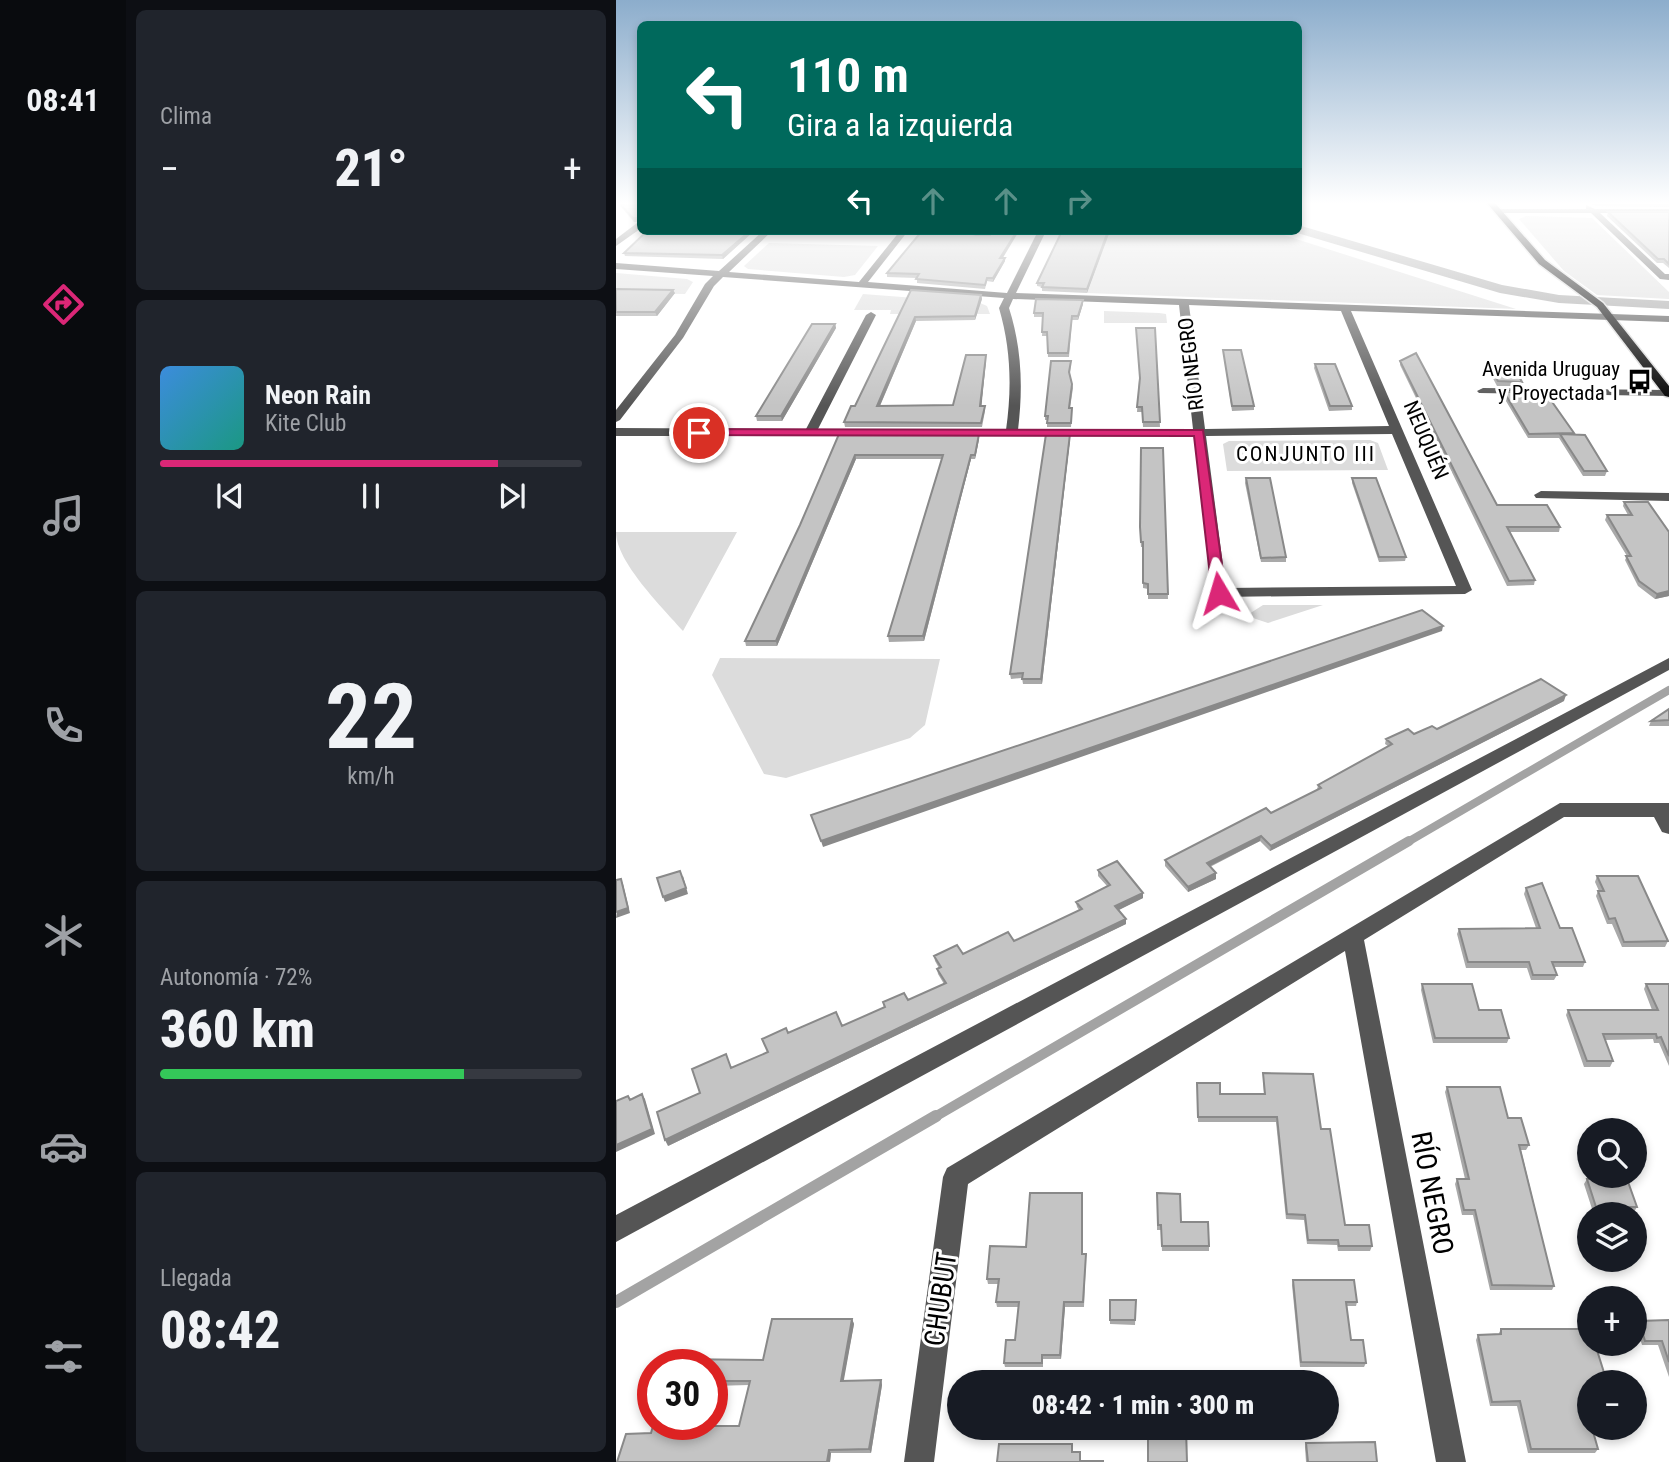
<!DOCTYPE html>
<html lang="es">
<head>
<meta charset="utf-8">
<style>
	:root { --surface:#171b24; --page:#20242c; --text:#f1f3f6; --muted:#9ea1a6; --line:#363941; --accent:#db2777 }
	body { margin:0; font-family:"Roboto Condensed",sans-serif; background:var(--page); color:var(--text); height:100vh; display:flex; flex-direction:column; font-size:26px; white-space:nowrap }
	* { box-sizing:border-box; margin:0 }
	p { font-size:23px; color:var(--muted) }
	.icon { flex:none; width:38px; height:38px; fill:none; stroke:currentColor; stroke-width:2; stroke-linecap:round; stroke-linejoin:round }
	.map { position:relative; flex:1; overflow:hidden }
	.panel { display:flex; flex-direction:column; gap:10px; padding:10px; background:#0d0f14; width:490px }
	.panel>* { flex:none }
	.hud { position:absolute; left:21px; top:21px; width:665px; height:214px; border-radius:10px; box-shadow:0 4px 10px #0003; background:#00695c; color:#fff; overflow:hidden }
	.buttons { position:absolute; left:961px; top:1118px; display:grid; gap:14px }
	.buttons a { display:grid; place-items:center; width:70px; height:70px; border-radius:50%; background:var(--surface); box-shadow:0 4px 10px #0003; font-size:35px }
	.speed { position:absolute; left:21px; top:1349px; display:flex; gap:14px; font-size:35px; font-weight:700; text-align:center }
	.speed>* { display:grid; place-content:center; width:91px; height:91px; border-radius:50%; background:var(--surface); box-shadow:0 4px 10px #0003; line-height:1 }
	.speed .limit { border:10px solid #d22; background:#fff; color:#111 }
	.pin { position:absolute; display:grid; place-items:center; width:60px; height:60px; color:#fff; margin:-30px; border:4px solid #fff; border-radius:50%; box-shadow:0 2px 7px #0007 }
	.me { position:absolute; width:77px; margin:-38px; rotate:353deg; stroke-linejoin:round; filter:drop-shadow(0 0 5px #0008) }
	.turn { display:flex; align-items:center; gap:24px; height:147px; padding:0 35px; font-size:32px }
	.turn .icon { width:91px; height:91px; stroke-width:2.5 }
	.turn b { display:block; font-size:49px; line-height:60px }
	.lanes { display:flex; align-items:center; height:66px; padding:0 35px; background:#0003; justify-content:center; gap:35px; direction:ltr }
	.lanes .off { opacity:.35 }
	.big { font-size:52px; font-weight:800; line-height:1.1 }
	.panel .card { flex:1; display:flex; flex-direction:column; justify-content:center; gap:10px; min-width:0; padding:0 24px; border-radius:10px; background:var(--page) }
	.panel .dial { align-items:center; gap:0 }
	.dial b { font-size:91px; line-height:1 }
	.song { display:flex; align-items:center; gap:21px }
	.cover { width:84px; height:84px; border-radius:10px; background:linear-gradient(135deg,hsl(210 70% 55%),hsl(170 70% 35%)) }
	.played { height:7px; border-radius:4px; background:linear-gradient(90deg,var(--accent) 80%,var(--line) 80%) }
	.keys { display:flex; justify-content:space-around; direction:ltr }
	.heat { display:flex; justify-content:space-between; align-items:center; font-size:38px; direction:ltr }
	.charge { height:10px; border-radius:5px; background:linear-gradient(90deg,#34c759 72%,var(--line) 0) }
	.trip { position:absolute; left:331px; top:1370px; width:392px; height:70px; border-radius:35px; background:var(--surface); box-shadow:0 4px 10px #0003; font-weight:800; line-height:70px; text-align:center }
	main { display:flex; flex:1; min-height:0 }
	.dock { display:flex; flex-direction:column; width:126px; justify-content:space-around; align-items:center; background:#090b0e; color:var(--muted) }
	.dock .icon { width:49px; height:49px }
	.dock .current { color:var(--accent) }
	.dock b { font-size:32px; color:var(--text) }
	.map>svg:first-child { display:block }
	.green { fill:#dcdcdc }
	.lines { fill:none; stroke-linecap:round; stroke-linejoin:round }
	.stream-far2 { stroke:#a3a3a3; stroke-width:8 }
	.stream-far1 { stroke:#a3a3a3; stroke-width:10 }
	.stream { stroke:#a3a3a3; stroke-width:12 }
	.canal { fill:#a3a3a3; fill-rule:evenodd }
	.major-casing { stroke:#dbdbdb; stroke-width:3 }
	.minor { fill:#555; fill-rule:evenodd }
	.major { fill:#000; fill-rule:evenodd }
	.wall { fill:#a9a9a9 }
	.shaded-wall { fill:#898989 }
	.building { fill:#c4c4c4; stroke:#898989; stroke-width:2 }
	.route { fill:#db2777; stroke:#8e194d; stroke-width:2 }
	.labels { text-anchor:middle; stroke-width:6; stroke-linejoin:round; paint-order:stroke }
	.far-street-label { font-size:21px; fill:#000; stroke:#fff }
	.far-poi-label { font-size:21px; fill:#000; stroke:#fff; text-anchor:end }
	.far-neighbourhood-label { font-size:21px; letter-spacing:2px; fill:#000; stroke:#fff }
	.near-street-label { font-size:28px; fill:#000; stroke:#fff }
</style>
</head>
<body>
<main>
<nav class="dock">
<b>08:41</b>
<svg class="icon current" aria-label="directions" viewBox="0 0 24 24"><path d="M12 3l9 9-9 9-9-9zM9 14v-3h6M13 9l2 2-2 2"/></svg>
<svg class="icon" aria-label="music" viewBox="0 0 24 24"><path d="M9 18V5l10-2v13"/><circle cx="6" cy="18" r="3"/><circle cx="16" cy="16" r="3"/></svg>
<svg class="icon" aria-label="phone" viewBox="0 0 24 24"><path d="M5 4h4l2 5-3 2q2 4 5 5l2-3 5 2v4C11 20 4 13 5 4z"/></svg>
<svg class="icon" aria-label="climate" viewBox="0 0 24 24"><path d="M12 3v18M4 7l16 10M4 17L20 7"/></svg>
<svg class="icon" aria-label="car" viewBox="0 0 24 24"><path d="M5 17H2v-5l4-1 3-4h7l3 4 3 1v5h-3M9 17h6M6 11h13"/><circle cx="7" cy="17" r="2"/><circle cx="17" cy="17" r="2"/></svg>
<svg class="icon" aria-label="filters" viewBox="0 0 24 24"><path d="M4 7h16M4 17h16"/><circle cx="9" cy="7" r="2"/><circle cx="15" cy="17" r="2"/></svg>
</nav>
<section class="panel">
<div class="card"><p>Clima</p>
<div class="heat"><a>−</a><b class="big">21°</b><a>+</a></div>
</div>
<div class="card">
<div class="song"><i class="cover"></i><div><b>Neon Rain</b><p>Kite Club</p></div></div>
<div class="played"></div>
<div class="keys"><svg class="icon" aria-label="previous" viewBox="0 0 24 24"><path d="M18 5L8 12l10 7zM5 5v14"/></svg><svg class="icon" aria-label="pause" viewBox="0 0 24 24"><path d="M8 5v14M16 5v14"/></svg><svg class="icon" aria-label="next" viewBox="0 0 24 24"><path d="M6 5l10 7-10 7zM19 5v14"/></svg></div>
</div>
<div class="card dial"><b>22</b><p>km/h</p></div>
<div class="card"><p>Autonomía · 72%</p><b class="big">360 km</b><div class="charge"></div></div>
<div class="card"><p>Llegada</p><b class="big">08:42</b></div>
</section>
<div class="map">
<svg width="1053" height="1462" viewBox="0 0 1053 1462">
	<rect width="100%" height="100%" fill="#fff"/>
	<path class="green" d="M910,216L976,218L1053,292V299L981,295L948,271L903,219Z
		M494,231H655L900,309L471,293Z
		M153,243L262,246L239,275L228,277L132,269L128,266Z
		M0,273L71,279L77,282L69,294L0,293Z
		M247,294L364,303L371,306L374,314H274L275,310H238Z
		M488,311L543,313L550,314L551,323H488Z
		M754,440L762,443L772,470L611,471L607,444L613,441Z
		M0,532H121L67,631C47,608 0,562 0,532Z
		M647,605H707L652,623L634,617L633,614Z
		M104,658L324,659L309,725L294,738L170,778L148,774L96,675Z"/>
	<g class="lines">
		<path class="stream-far2" d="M790,843L1053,690"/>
		<path class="stream-far1" d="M317,1118L793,841"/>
		<path class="stream" d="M0,1302L320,1116"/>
		<path class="canal" d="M682,225L886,285L943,295L1053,301V309L943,303L884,293L678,232L682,231Z"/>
		<defs>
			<path id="major" d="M870,202H878L929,260L987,303L1053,386V397L1049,396L981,307L923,264Z"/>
		</defs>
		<use href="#major" class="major-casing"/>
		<path class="minor" d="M970,205L979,209H1053V213H984L1049,274H1053V280L1044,279L975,213H882L878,211L882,209H970Z
			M21,223H24V229L0,246V239Z
			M147,231H156L113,272L243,282L284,231H292L252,282L391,293L422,231H430L400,293L1053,316V322L735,311L856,590L849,594L603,597L596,593L578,436H0V428L190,429L250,315L255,312L260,315L202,429L390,430C396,388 395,349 383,308L388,298L107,277L98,286L67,338L4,420L0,422V410L59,335L89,284L97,276L0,269V263L103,271ZM397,299L563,305L577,429L402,430C407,388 406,349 393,308ZM573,305L725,311L773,426L589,429ZM776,434L840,586L610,588L590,436Z
			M867,388L1052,390L1053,396L863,393L861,391Z
			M925,491L1053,493V501L920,498L918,495Z
			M1053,658V670L0,1242V1215Z
			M944,803H1053V834L1046,832L1038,817H948L748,940L850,1462H820L729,951L352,1184L318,1462H288L327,1177L331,1168Z"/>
		<use href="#major" class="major"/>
	</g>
	<path class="wall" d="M890,202H1053V207L981,206L969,202L891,204Z
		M5,205L24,221L18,222L6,208Z
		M992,212H1053V268L1047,263H1041L991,216Z
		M27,231H138L107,259L9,256L8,253L29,234Z
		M446,231H494L471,293L426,291V287L421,286V283Z
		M389,258V261L377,282L371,281L369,289L301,283V278L271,277V273Z
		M0,289L59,293L41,316H0Z
		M295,290L365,295L366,299L359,320L300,321L264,406L337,405L370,360L365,406H369V411L366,427H229L228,422L239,406Z
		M467,300V304L462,320H456L453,357H432L431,336H426L427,317H418V313Z
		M219,324L220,328L166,421H141L140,416Z
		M539,328L544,427H527L526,412H521L523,380Z
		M607,350L638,406V410L616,411Z
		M455,361L454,374L457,388L454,408H456V413L455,427H431V420H429V416Z
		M784,361L881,505L944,527L943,532H894L919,580L918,585L891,586L784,365Z
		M699,364L736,406V410L713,411L698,368Z
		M872,365L906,382L905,386H881L872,369Z
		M888,392L915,399L958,433V435L991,471L989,476H967L943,438H912L887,396Z
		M223,434H363V439L359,459H355L308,641L273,642L272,636L326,459H240L161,646H130L129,641L184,525Z
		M454,439L426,684H407L406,678L395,679L394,674Z
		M547,448L552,599H532V589L527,588V547H525L524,531Z
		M630,478L670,557V562H645L629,483Z
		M736,478L790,557L789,561L763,562L736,483Z
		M1008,502L1053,532V596L1039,599L1022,586L1009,560L1011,556L989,520L991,515H1012L1007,506Z
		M948,701L654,851L644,841L594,867L600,873V879L572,892L549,866V860L655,813L701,790L702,785L772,746L769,744L770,739L821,729Z
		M1053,709V726H1033L1035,721Z
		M482,870L527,898L502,910L510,919V924L52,1146L84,1093L115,1068L152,1052L172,1033L226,1026L268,1008L267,1002L292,1000L328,984L322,974L321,969L323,968L319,961L318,956L347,954L398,941L463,910L461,907L460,902L491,886L482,876Z
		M981,876L1052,941L1049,947H1006L996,924H991L980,896L982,891H983L979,882Z
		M910,888L944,928L969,962L967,967H938L941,975L938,980H915L911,968H850L841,934L843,929L920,928L908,894Z
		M806,984L863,1010L893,1038L891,1043H817L805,990Z
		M1030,984H1053V1066L1043,1043H1038L1037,1039L989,1040L997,1061L994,1067H968L950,1015L952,1010H1036L1028,989Z
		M647,1073L705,1129L729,1225L756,1246L754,1251H722L721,1245L691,1244L688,1220L670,1219L660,1122H582L581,1088L604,1094H648L647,1079Z
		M831,1087L892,1118L913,1145L910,1150H905L938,1286L936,1290H874L857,1215H846L839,1184L841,1179H849L829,1092Z
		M971,1179L1021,1207L1018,1212H977L968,1184Z
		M541,1193L565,1222L593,1246V1251H546L545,1230H541Z
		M466,1254L470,1258L468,1307H449L445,1359H427V1367H389L388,1363L399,1340L402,1307H381L380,1302L382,1284H372L371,1279Z
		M677,1280L741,1302L740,1306H731L735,1340L750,1363L748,1367H684L676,1285Z
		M494,1300H520L519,1325L494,1324Z
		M236,1319L238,1324L227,1381L265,1380L266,1385L255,1453H215L214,1462H1L35,1433L123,1426L133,1385L96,1386V1365L147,1360Z
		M1053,1320V1377L1042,1345H1026L1020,1325L1023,1321Z
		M885,1329L973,1382V1406H970L982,1449L979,1453H912L901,1406H874L860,1340L862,1335H882Z
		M690,1443L761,1462H690L689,1447Z"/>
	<path class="shaded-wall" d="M17,218H24V221L18,222Z
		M134,231H138L107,259L106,255Z
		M401,231H403L385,261L384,258Z
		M492,231H494L471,293V289Z
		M389,258V261L377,282V278Z
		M57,290L59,293L41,316L39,312Z
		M365,295L366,299L359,320V316Z
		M467,300V304L462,320V316Z
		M299,317L300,321L262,410L261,406Z
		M219,324L220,328L166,421L165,416Z
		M370,355V360L365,411L364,406Z
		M363,434V439L359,459V455Z
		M454,434V439L426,684L425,679Z
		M239,455L240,459L161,646L160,641Z
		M355,455V459L308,641L307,636Z
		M1053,591V596L1039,599L1041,594Z
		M827,626L826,631L207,847L205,841Z
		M950,695L948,701L654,851L655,846Z
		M645,836L644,841L590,868L591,863Z
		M600,873V879L572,892V887Z
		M67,876L72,894L49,902L47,897Z
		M5,879L7,884L14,913L0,918Z
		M527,893V898L499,912V906Z
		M510,919V924L52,1146L49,1140Z
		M26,1094L29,1099L39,1134L0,1152V1145Z
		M448,1302L449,1307L445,1359L444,1355Z
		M236,1319L238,1324L227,1385L225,1381Z
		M265,1380L266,1385L255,1453L253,1449Z
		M213,1450L215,1453L214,1462H211Z"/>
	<path class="building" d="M10,202H24V218H17L5,205Z
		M978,202H1053V204L981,203Z
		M992,212H1053V264L1048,259H1042Z
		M29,231H134L106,255L8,253L30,232Z
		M306,231H346L360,235H374L377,231H401L384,258H389L377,278H371L369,285L300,279L303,274L271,273Z
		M446,231H492L471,289L426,287L428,283H421Z
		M0,289L57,290L39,312H0Z
		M295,290L365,295L359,316L299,317L261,406L337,405L350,355H370L364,406H369L365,423L228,422L235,406H239Z
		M420,299L467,300L462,316H456L452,353H432L431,332H426L427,313H418Z
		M196,324H219L165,416H140Z
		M520,328H539L544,422H527L526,407H521L524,378Z
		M607,350H625L638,406H616Z
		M800,353L881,505H931L944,527H891L919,580L893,581L784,361Z
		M435,361H455L453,372L456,384L453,408H456L455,423H431L432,416H429Z
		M699,364H719L736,406H714Z
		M872,365H897L906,382L882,381Z
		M888,392H911L915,399H934L958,433L913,434Z
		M223,434H363L359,455H355L307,636H272L327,455H239L160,641H129L184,525Z
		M430,434H454L425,679H406L407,673L394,674Z
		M944,434L969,435L991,471H968Z
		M525,448H547L552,594H532V584L527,583V542H525L524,527Z
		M630,478H654L670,557L645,558Z
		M736,478H760L790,557H763Z
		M1008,502H1032L1053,532V591L1041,594L1023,581L1010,556H1015L991,515H1016Z
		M806,610L827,626L205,841L195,815Z
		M925,679L950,695L655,846L645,836L591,863L600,873L572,887L549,860L650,808L655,813L705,788L702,785L776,744L770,739L792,729L798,734L816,726L821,729Z
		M1053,709V720L1035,721Z
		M501,861L527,893L499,906L510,919L49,1140L41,1112L84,1093L76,1069L110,1054L115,1068L152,1052L146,1039L170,1028L172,1033L220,1012L226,1026L269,1007L267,1002L288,993L292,1000L330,983L321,969L325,967L318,956L341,945L347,954L392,932L398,941L466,909L460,902L494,885L482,870Z
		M64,871L70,888L47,897L41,878Z
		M981,876H1022L1052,941L1008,942L999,918L993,919L982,891H988Z
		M5,879L12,908L0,912V880Z
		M926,883L944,928H956L969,962H936L941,975H917L913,962H852L843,929L924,928L910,888Z
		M806,984H856L863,1010H885L893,1038H819Z
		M1030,984H1053V1056L1045,1037L1041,1038L1040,1034H987L997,1061H971L952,1010H1042Z
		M647,1073L697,1074L705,1129H714L729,1225H753L756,1246H723L722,1240H692L689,1215L671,1214L661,1117H582L581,1083H604V1094H649Z
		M831,1087H884L892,1118H905L913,1145H903L938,1286L876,1285L859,1210H848L841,1179H853Z
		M26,1094L36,1129L0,1145V1101L12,1096L14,1100Z
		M971,1179H1011L1021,1207H980Z
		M414,1193H466V1254H470L467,1302H448L444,1355H426V1363H388L390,1340H399L403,1302H380L383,1279H371L374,1246L410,1247Z
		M541,1193L564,1194L565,1222H592L593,1246H546L545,1225H542Z
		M677,1280H738L741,1302H730L735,1340H747L750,1363L685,1362Z
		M494,1300H520L519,1320H494Z
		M156,1319H236L225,1381L265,1380L253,1449L213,1450L211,1462H1L10,1434L35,1433L37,1426H123L134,1381H96V1365H55L56,1359L147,1360Z
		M1053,1320V1362L1046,1341H1029L1023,1321Z
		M885,1329H973V1344H979L991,1382H973V1401H969L973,1416V1428H976L982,1449H915L904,1401L876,1402L862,1335L885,1334Z
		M532,1428H570L571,1462H532Z
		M759,1442L761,1462H692L690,1443Z
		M383,1444H456V1452H464V1461H487V1462H381Z"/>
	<linearGradient id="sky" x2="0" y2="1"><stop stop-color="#8cadcc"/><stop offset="0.5" stop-color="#fff"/><stop offset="1" stop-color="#fff" stop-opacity="0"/></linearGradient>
	<rect width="1053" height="406" fill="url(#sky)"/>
	<path class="route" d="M83,429L587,430L610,593L603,597L596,593L578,436L79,435V430Z"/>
	<defs>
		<symbol id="bus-bare" viewBox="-9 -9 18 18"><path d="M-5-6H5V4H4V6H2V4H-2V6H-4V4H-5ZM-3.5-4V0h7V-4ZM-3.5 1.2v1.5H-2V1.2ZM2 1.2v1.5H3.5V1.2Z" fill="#000" stroke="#fff" stroke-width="2.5" paint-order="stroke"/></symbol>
	</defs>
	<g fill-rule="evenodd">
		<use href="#bus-bare" x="1006" y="364" width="35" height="35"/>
	</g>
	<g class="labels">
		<g class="far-street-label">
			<text transform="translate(575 364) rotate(-97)" y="7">RÍO NEGRO</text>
			<text transform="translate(810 440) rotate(67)" y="7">NEUQUÉN</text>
		</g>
		<g class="far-poi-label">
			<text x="1004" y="376">Avenida Uruguay<tspan x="1004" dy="24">y Proyectada 1</tspan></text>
		</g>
		<g class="far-neighbourhood-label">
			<text x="690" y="461">CONJUNTO III</text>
		</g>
		<g class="near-street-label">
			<text transform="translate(817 1193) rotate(79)" y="10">RÍO NEGRO</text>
			<text transform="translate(324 1299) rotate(-82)" y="10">CHUBUT</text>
		</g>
	</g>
</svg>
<div class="buttons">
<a><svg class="icon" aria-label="search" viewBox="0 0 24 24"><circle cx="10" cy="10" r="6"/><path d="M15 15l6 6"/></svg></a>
<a><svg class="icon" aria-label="layers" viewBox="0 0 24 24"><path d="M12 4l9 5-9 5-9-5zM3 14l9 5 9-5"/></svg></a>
<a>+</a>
<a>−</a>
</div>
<div class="speed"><div class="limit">30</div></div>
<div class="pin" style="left:83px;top:433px;background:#d93025"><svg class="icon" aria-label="arrive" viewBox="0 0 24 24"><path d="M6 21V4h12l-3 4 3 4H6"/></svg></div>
<svg class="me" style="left:603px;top:593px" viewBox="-20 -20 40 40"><path d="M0-17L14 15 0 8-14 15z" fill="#db2777" stroke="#fff" stroke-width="4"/></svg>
<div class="trip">08:42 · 1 min · 300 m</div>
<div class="hud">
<div class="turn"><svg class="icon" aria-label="left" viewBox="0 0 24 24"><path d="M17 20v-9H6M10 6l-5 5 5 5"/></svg><div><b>110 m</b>Gira a la izquierda</div></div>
<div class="lanes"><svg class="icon" aria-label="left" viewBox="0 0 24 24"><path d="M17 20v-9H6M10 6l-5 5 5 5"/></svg><svg class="icon off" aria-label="ahead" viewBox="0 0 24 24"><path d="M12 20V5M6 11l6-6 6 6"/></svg><svg class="icon off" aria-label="ahead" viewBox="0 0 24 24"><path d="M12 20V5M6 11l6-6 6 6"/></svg><svg class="icon off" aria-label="right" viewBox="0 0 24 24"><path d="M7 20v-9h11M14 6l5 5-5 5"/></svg></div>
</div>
</div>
</main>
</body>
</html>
